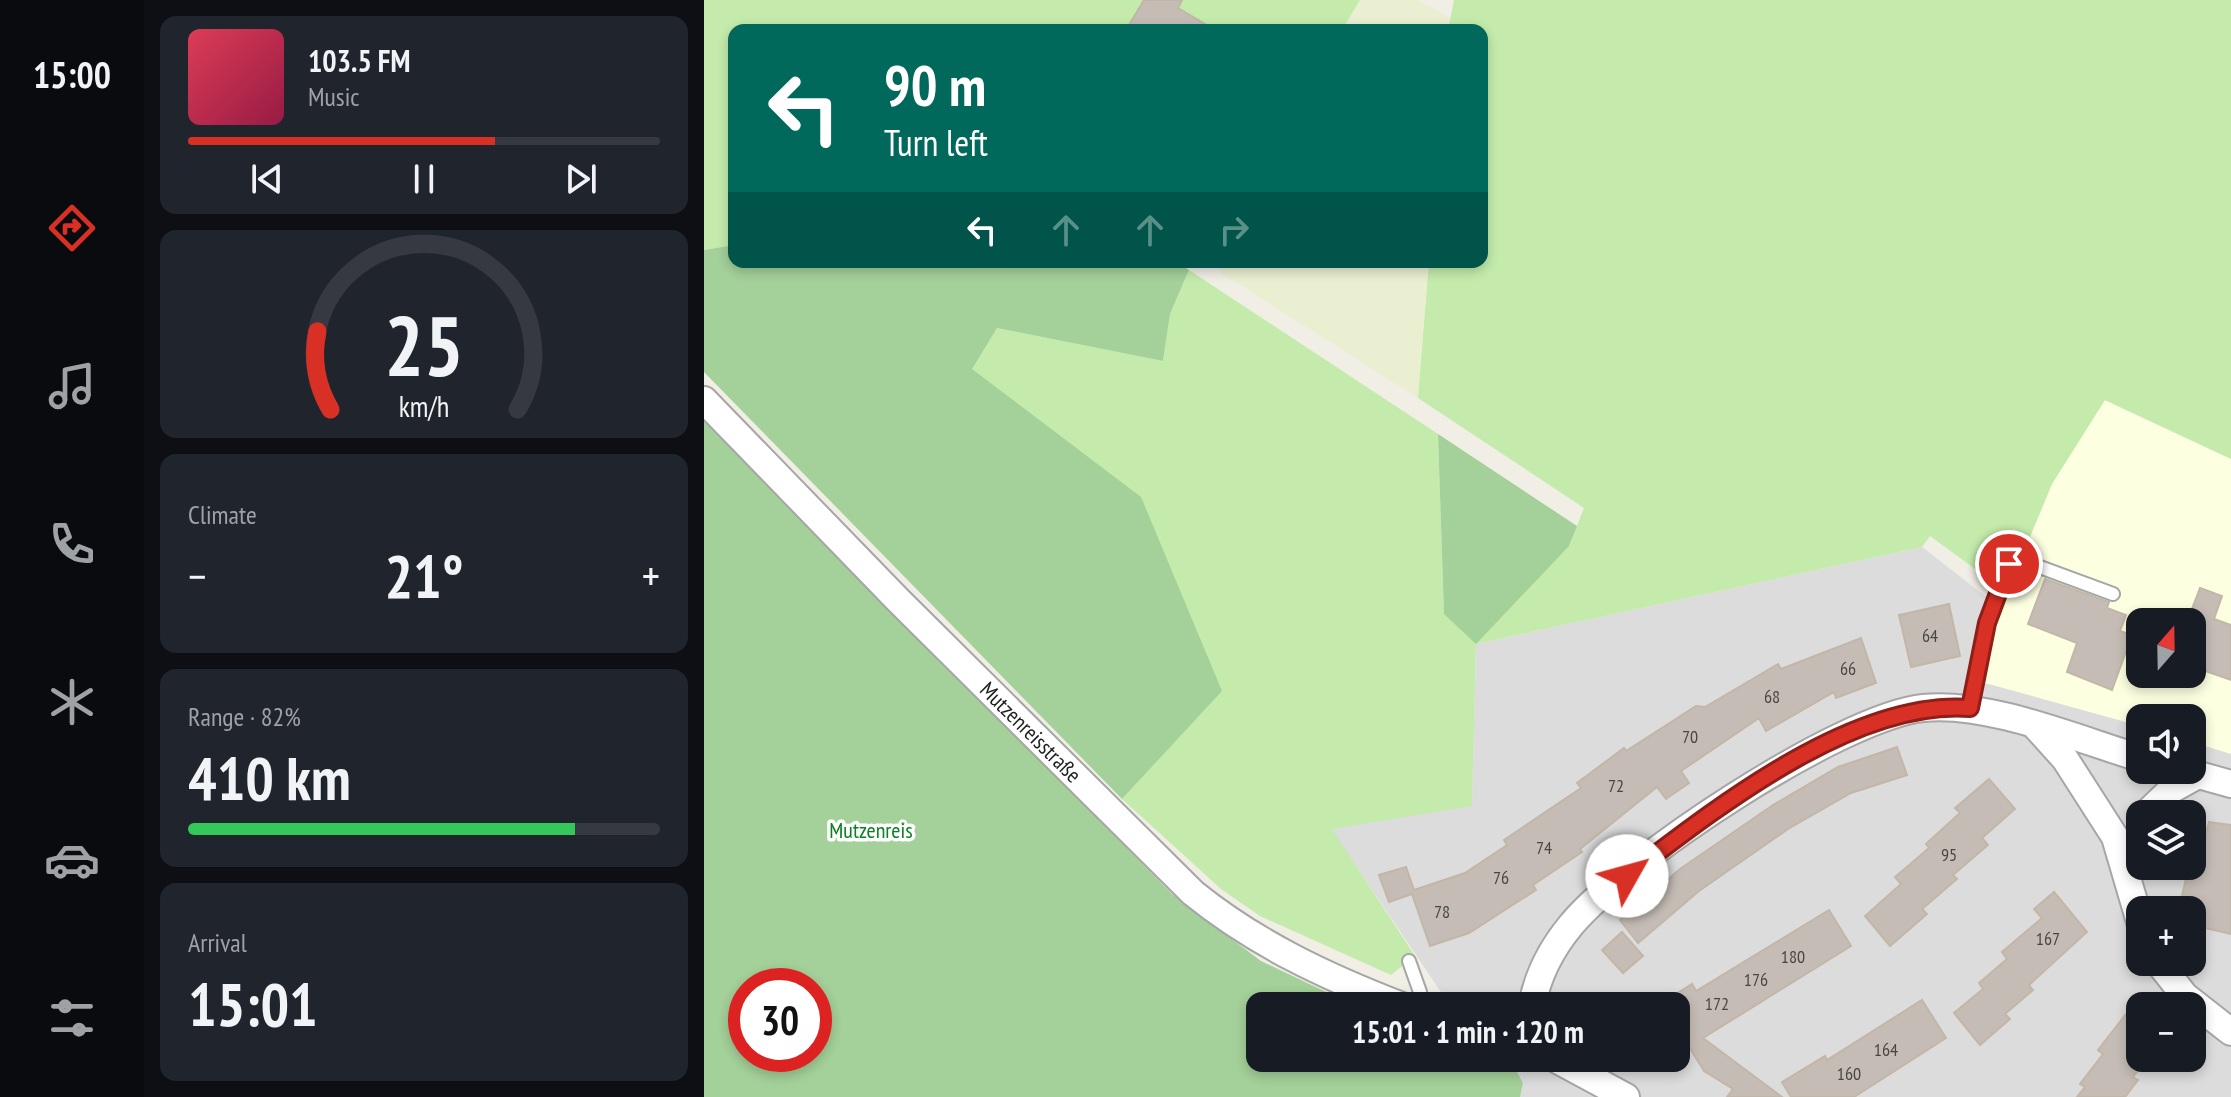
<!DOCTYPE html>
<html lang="en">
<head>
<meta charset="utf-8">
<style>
	:root { --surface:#171b24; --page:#20242c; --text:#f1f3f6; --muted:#9ea1a6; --line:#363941; --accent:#d93025 }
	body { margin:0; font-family:"PT Sans Narrow",sans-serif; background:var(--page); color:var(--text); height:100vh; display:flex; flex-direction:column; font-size:30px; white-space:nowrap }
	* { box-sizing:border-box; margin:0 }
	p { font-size:26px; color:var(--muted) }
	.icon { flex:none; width:44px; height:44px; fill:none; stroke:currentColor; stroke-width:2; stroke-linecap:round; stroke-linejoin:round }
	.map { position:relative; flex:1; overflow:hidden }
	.side { display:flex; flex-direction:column; gap:16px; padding:16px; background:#0d0f14; width:560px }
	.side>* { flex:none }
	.hud { position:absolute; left:24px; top:24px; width:760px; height:244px; border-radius:16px; box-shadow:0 4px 12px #0003; background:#00695c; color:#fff; overflow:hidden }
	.needle { width:52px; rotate:20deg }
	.fabs { position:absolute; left:1422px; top:608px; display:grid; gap:16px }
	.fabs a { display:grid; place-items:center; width:80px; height:80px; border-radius:16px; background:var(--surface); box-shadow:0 4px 12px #0003; font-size:40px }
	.speed { position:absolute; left:24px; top:968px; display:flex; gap:16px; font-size:40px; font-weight:700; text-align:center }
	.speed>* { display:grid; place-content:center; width:104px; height:104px; border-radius:50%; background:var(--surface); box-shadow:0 4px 12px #0003; line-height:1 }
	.speed .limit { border:12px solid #d22; background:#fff; color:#111 }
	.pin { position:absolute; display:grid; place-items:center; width:68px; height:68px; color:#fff; margin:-34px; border:4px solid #fff; border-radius:50%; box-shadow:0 2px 8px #0007 }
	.me { position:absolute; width:88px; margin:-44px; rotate:52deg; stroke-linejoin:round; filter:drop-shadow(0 0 6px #0008) }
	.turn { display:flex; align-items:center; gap:28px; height:168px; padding:0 24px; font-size:36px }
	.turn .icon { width:104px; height:104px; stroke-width:2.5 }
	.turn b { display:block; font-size:56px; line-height:68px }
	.lanes { display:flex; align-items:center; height:76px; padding:0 24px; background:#0003; justify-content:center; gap:40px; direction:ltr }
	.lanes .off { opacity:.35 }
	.big { font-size:60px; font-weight:700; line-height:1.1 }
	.side .widget { flex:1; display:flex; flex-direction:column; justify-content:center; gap:12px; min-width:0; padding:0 28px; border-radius:16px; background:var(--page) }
	.side .dial { align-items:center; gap:0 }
	.dial svg { height:208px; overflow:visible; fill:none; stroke:var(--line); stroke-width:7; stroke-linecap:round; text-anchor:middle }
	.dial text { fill:var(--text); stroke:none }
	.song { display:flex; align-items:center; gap:24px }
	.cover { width:96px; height:96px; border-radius:12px; background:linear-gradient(135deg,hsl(350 70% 55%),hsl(340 70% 35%)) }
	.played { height:8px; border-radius:4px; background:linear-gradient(90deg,var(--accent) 65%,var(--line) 65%) }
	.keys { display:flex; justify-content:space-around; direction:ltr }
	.heat { display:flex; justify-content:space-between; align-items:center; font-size:44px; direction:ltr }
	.charge { height:12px; border-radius:6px; background:linear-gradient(90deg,#34c759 82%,var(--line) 0) }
	.trip { position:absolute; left:542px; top:992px; width:444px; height:80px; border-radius:16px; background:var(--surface); box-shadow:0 4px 12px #0003; font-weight:700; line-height:80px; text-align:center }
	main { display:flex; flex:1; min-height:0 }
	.tab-bar { display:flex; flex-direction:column; width:144px; justify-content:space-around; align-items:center; background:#090b0e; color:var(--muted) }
	.tab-bar .icon { width:56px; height:56px }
	.tab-bar .selected { color:var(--accent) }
	.tab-bar b { font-size:36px; color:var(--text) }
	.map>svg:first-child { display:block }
	.residential { fill:#dddcdc; fill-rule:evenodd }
	.education { fill:#fcffe0; fill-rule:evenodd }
	.farmland { fill:#eaefd1 }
	.grass { fill:#c4ebab }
	.forest { fill:#a4d099; fill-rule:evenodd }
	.building { fill:#c5bdb5; stroke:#c2b6a7; stroke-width:2 }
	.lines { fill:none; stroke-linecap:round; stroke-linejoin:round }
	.lane-casing { stroke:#a6a6a6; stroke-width:16 }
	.street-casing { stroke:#a6a6a6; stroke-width:30 }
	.lane { stroke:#fff; stroke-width:12 }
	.street { stroke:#fff; stroke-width:26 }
	.route-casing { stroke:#8d1f18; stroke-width:20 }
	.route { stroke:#d93025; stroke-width:14 }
	.labels { text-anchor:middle; stroke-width:7; stroke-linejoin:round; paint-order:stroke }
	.number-label { font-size:18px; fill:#484644 }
	.street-label { font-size:22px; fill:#1f1f1f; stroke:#fff }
	.park-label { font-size:22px; fill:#0a8120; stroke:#fff }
</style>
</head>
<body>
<main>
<nav class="tab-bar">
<b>15:00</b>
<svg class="icon selected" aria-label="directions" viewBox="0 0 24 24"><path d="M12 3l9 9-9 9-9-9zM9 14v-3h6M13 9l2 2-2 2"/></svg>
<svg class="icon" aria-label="music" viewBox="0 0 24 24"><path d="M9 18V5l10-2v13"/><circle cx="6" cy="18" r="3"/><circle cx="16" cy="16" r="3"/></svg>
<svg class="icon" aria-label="phone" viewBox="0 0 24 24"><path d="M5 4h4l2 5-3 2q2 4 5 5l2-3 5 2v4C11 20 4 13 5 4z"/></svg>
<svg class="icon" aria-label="climate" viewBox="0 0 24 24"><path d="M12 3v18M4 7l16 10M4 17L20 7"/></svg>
<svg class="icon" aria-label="car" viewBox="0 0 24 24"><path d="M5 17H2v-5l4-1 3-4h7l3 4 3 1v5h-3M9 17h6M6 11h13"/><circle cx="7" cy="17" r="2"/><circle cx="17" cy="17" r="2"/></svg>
<svg class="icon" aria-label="filters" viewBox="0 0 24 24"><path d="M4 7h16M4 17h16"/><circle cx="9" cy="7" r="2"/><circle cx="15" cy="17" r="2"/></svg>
</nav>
<section class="side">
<div class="widget">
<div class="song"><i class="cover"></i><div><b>103.5 FM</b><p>Music</p></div></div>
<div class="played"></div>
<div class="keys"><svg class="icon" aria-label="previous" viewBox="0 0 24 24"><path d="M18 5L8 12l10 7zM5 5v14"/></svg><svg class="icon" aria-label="pause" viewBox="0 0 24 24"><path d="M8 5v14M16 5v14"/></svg><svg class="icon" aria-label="next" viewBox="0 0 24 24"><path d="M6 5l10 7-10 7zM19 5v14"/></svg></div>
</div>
<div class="widget dial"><svg viewBox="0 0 100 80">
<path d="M14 69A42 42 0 1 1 86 69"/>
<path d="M14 69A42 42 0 0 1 9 39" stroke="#d93025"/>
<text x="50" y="56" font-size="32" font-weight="700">25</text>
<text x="50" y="72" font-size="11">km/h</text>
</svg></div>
<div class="widget"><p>Climate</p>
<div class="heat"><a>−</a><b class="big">21°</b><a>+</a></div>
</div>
<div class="widget"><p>Range · 82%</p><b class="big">410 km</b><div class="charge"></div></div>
<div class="widget"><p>Arrival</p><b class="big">15:01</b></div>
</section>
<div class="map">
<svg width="1527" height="1097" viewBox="0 0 1527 1097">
	<rect width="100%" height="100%" fill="#f0eee5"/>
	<path class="residential" d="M1527,459V1097H816L819,1083L805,1058H972V1006H755L743,1001L627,829L768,805L772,644L1218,547L1281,596L1298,603L1310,576ZM1436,622H1488V674H1436ZM1436,718H1488V770H1436ZM1436,814H1488V866H1436ZM1436,910H1488V962H1436ZM1436,1006H1488V1058H1436Z"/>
	<path class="education" d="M1400,400L1527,459V754L1488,742V718H1436V726L1281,683L1288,635L1298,603L1348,484ZM1436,622H1488V674H1436Z"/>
	<path class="farmland" d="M656,0H714L745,17L744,30H638Z
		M519,262H725L714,398L517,273Z"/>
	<path class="grass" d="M0,0H656L638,30H30V245L0,250Z
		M750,0H1527V459L1401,400L1348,484L1318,556L1298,554L1290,572L1278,574L1226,536L1218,547L772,644L768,806L628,829L711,956L687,975L556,916L517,889L418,799L517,691L267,369L293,328L459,361L466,314L485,270L734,434L740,614L865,546L880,508L714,398L725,262H778V30H744Z"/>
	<path class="forest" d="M30,245V262H472L485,270L466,314L459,361L293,328L268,369L437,497L518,691L418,799L0,372V250Z
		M0,420L468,894L557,961L652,1006H556V1058H799L807,1061L819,1083L816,1097H0ZM42,986H110V1054H42Z
		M734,434L873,526L865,546L772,644L740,614Z"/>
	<path class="building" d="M440,0H478L474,8L511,30H422Z
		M1341,579L1405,602L1403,608L1422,615L1416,631L1428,635L1408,690L1363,672L1373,643L1324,624Z
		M1496,588L1518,596L1510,619L1527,625V680L1493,668L1492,673L1488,672V622H1483Z
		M1245,604L1256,656L1207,667L1195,615Z
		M1157,638L1172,683L1132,698L1130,692L1062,731L1055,718L977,771L985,783L962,799L953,787L876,849L878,852L829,885L832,890L765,933L726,946L708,894L685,902L675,875L702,867L710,890L761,873L803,845L800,840L877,788L873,783L920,748L922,751L992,706L1001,707L1074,664L1077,669Z
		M1193,747L1203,775L1147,793L1084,829L995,891L934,943L916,920L976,869L1069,805L1134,767Z
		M1285,779L1311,809L1278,838L1284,845L1249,875L1253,879L1218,909L1223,914L1186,946L1161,916L1197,884L1191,877L1225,848L1222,844L1256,813L1251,808Z
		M1505,822L1527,825V934L1488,925V910H1475L1484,869L1491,871Z
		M1350,892L1383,932L1325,985L1329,990L1301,1014L1306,1019L1276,1045L1250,1013L1279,989L1275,983L1303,959L1298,952L1338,918L1330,909Z
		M1125,910L1147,946L999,1038L1078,1097H1023L1029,1089L1000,1071L972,1026V994L988,984L992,991Z
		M918,932L939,956L919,973L898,950Z
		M1436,996V1068L1429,1077L1434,1080L1421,1097H1373L1381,1087L1376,1084L1399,1054L1394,1050Z
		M1218,1000L1242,1038L1150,1097H1087L1078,1082L1121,1056L1123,1060Z"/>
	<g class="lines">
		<defs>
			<path id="lane" d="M1266,708L1283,623L1305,564L1325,563L1409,594
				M705,961L716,992L717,1006"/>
			<g id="street">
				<path id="s1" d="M0,400L194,600L489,893C552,944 623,977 698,1006"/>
				<path d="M1333,728L1361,759L1411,837L1436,922"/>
				<path d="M1477,770L1527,784"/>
				<path d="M1442,814L1467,790L1494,775"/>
				<path d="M1454,962L1481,996L1527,1032"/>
				<path d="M828,1006C833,977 848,948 867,925C921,860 1136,717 1219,708C1283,701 1373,739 1436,758"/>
				<path d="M850,1058L922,1097"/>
			</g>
		</defs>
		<use href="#lane" class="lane-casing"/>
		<use href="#street" class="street-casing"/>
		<use href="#lane" class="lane"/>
		<use href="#street" class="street"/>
	</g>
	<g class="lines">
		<defs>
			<path id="route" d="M923,876C1012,808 1150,699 1266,708L1283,623L1305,564"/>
		</defs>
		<use href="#route" class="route-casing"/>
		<use href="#route" class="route"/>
	</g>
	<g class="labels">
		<g class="number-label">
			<text x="1226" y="642">64</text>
			<text x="1144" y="675">66</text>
			<text x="1068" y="703">68</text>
			<text x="986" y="743">70</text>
			<text x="912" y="792">72</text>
			<text x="840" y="854">74</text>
			<text x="1245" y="861">95</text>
			<text x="797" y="884">76</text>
			<text x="738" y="918">78</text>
			<text x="1344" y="945">167</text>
			<text x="1089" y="963">180</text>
			<text x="1052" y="986">176</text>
			<text x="1013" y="1010">172</text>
			<text x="1182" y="1056">164</text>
			<text x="1145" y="1080">160</text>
		</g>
		<g class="street-label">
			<text dy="8" stroke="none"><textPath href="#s1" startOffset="466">Mutzenreisstraße</textPath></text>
		</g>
		<g class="park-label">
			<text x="167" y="838">Mutzenreis</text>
		</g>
	</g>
</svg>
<div class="fabs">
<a><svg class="needle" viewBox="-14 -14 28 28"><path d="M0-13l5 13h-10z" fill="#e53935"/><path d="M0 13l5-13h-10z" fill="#9ea1a6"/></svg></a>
<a><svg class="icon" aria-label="sound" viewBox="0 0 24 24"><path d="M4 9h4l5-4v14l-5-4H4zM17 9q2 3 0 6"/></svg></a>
<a><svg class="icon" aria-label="layers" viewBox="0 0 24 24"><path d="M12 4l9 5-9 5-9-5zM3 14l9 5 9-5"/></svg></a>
<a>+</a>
<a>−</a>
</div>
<div class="speed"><div class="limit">30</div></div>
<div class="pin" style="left:1305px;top:564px;background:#d93025"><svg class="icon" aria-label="arrive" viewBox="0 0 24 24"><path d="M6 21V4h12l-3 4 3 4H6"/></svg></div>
<svg class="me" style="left:923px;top:876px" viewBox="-20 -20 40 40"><circle r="19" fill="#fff"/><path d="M0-13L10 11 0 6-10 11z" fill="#d93025"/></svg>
<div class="trip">15:01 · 1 min · 120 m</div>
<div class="hud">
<div class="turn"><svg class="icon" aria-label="left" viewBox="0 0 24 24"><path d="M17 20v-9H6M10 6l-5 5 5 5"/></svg><div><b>90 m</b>Turn left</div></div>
<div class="lanes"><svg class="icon" aria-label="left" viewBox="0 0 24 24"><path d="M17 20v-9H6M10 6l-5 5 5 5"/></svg><svg class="icon off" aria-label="ahead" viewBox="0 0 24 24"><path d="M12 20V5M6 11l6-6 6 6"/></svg><svg class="icon off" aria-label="ahead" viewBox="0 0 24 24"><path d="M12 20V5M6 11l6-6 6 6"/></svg><svg class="icon off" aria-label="right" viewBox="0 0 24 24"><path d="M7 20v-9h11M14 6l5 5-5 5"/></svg></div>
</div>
</div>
</main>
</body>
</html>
